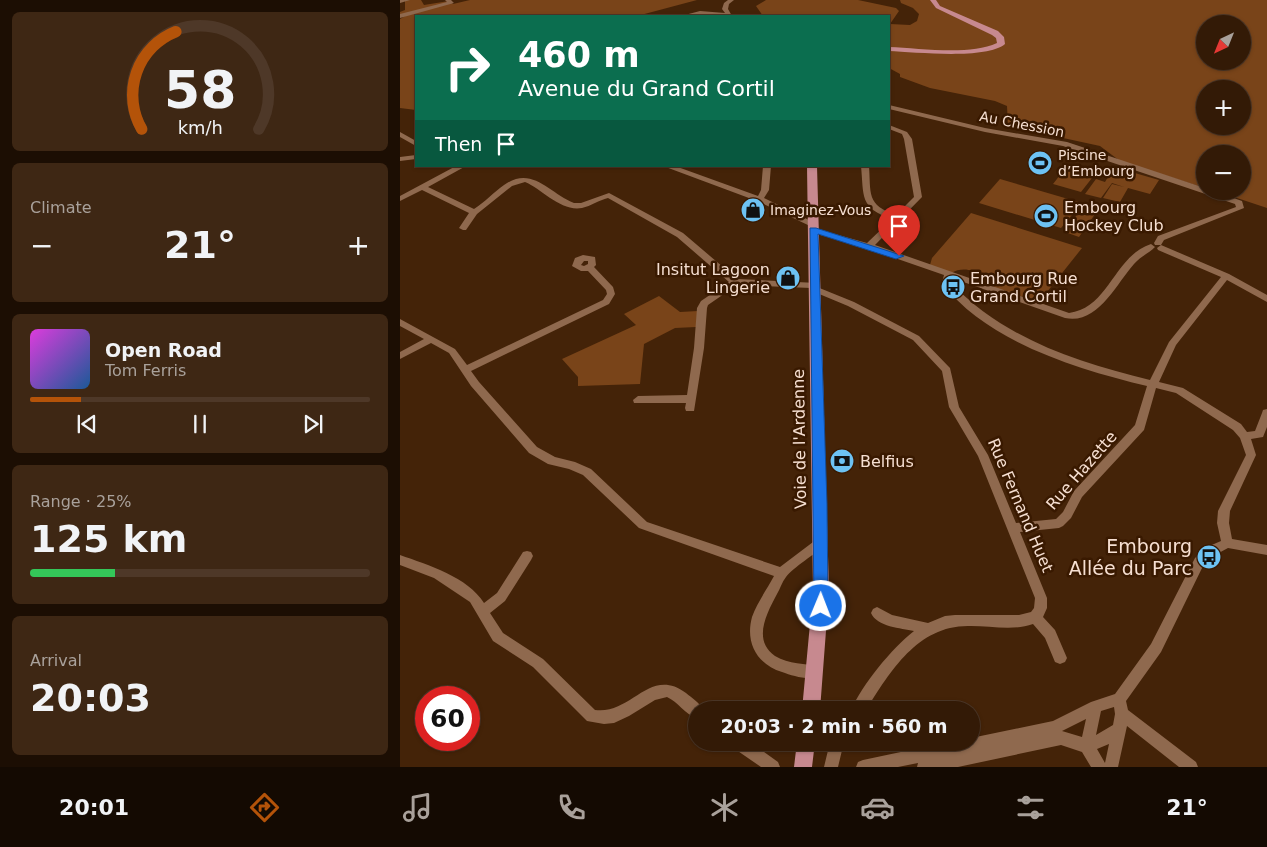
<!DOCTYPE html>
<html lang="en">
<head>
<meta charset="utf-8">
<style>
	:root { --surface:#331a06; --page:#3e2714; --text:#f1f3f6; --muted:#a9a19b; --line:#4e3828; --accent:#b45309 }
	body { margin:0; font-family:"DejaVu Sans",sans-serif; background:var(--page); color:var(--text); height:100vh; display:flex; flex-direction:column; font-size:19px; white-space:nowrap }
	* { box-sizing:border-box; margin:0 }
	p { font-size:16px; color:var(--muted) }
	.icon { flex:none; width:28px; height:28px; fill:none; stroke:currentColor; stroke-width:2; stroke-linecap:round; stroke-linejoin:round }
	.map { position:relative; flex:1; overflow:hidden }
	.side { display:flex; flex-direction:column; gap:12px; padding:12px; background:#1c0e03; width:400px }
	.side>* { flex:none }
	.hud { position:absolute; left:15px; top:15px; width:475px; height:152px; border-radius:0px; box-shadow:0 1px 4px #0004,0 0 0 1px var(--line); background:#0b6e4f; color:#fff; overflow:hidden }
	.needle { width:32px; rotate:223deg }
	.tools { position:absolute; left:796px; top:15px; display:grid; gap:10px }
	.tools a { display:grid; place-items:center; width:55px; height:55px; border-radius:50%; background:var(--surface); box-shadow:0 1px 4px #0004,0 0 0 1px var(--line); font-size:25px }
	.speed { position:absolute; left:15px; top:686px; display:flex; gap:10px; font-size:25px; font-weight:700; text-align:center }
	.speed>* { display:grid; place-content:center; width:65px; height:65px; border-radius:50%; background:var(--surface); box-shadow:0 1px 4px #0004,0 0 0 1px var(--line); line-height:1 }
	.speed .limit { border:8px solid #d22; background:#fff; color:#111 }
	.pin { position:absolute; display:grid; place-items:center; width:42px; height:42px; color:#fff; margin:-51px -21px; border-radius:50% 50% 50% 0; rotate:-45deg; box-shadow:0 0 5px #0007 }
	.pin .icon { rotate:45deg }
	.me { position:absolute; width:55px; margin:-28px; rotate:1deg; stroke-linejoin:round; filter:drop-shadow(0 0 4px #0008) }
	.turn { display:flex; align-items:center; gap:18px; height:105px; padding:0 20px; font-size:22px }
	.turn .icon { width:65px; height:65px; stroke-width:2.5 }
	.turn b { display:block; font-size:35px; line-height:42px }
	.then { display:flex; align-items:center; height:48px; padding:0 20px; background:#0003; gap:10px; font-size:19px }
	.big { font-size:38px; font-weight:600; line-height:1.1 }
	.side .widget { flex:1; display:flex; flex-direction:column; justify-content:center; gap:8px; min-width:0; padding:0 18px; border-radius:8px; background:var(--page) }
	.side .dial { align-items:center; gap:0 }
	.dial svg { height:130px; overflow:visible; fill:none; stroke:var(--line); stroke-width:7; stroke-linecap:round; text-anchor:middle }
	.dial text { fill:var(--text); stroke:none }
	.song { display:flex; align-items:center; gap:15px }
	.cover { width:60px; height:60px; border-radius:8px; background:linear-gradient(135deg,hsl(300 70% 55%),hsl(210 70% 35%)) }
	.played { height:5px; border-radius:2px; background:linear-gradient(90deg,var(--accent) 15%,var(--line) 15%) }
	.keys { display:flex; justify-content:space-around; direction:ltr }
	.heat { display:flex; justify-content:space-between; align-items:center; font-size:28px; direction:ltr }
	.charge { height:8px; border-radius:4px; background:linear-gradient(90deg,#34c759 25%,var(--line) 0) }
	.trip { position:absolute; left:288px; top:701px; width:292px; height:50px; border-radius:25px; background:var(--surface); box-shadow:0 1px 4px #0004,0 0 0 1px var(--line); font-weight:600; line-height:50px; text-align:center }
	.tabs { display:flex; height:80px; justify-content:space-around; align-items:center; background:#140a02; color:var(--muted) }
	.tabs .icon { width:35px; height:35px }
	.tabs .selected { color:var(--accent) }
	.tabs b { font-size:22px; color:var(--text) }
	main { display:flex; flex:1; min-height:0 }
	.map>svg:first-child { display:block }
	.green { fill:#794419; fill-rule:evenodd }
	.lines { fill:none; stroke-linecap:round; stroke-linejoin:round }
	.minor { fill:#8f694e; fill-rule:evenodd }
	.major { fill:#c7898f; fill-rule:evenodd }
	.route { fill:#1a73e8; stroke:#114b97 }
	.labels { text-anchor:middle; stroke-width:5; stroke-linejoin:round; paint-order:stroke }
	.far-street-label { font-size:14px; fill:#f6dfd1; stroke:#391900 }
	.far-poi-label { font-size:14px; fill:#f6dfd1; stroke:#391900; text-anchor:start }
	.poi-label { font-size:16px; fill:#f6dfd1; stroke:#391900; text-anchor:start }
	.street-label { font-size:16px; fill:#f6dfd1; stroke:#391900 }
	.near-poi-label { font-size:19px; fill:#f6dfd1; stroke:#391900; text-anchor:end }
</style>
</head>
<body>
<main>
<section class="side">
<div class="widget dial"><svg viewBox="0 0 100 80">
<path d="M14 69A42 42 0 1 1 86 69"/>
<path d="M14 69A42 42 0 0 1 35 9" stroke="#b45309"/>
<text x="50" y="56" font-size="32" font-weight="700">58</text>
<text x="50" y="72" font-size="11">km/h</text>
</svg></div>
<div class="widget"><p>Climate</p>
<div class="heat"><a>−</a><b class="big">21°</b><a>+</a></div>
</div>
<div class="widget">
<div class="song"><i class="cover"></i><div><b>Open Road</b><p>Tom Ferris</p></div></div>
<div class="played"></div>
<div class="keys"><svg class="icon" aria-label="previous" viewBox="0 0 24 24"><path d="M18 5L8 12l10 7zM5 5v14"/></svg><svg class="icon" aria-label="pause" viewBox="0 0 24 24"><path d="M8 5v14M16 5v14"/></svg><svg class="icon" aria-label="next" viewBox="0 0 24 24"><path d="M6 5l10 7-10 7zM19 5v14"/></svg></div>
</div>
<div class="widget"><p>Range · 25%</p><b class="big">125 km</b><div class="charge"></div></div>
<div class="widget"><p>Arrival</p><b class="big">20:03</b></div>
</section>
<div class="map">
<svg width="867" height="767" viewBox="0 0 867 767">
	<rect width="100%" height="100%" fill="#442308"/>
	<path class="green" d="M5,0H21L24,5L49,1L53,4L70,0H297L237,16H16V110L0,108V19L7,15L0,16V12L5,10Z
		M366,0H458L496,8L499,11L490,24L510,25L517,21L519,14L513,8L501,3L500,0H867V208L816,191H842V154H805V188L720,161L700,146L608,126L607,106L595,101L530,88L500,77V74L489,68V16H363L356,6ZM805,24H842V61H805ZM805,89H842V126H805Z
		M714,167L759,180L750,194L728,188L720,202L703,198L712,184L724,187L712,183L701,198L685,194L696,179L705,182Z
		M664,170L692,178L681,192L653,184Z
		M600,179L682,203L661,228L579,203Z
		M685,203L700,207L679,237L665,232Z
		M571,213L682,248L639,302L580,283L581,277C573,269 562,267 551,273L530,265L532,258Z
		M259,296L280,312L298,311L296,327L275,328L244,344L240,384L178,386V377L162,359L236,325L224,314Z"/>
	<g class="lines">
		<path class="minor" d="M0,0H10L0,3Z
			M45,0H51L54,3L0,18V14L47,2Z
			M328,0H334L329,4L328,9L332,16L300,15L281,16L300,11L325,13L322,9L324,3Z
			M489,105L585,128L667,142L805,188V191H814L842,201L844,208L764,240L761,245H755L754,243L758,236L836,207L835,204L663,146L585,132L489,109Z
			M489,125L507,132L512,139L522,197L475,245L669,313C709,308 714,256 751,244L755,247C749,253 740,257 734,264C716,284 698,325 665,318L552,278L551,283C605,339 676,362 750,380L769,342L821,277L758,250L757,248L761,245L829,274L867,295V302L827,280L776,345L759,382L783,388L841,424L847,432L855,431L862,413L863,410L867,409V427L863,437L851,439L856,455L830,511L829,523L832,539L867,545V555L828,548L815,555L803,566L761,652L726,701L728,710L796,762L798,767H779L727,726L718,767H691L682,752L661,745L558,767H517L518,763L498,767H456L458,762L463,760L548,742H571V738L653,721L691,702L715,694L751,644L795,558L807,547L821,541L817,523L818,511L846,455L840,438L833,430L776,393L756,388L744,430L682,497L671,518L663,526L659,528L620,532L647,598V608L643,617L655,630L667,658L665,662L660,664L655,662L645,638L633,624C614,631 591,626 571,626C519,624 491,670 466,710H451C462,685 492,648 514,631C501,628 477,627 471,613L473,609L477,607L492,615L528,623L545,616L555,615H619L631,612L634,608L635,598L578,456L549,407L542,371L513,340L448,306L412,291L411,288L337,285L308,305L307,308L304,348L294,411H286L285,408L286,403H234L233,400L238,396L287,395L294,348L297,308L301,301L329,282L277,237L208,198C199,200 191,206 182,208C161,212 142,189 125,182L112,186L77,214L66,230H63L59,228L69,213L22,190L0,201V196L56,166H66L28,187L74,209C85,202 94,192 104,185C132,165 149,193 174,203H181L209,193L283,233L337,279L417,283L418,285L417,287L454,302L519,336L550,368L559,407L588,455L616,523L656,519L663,512L674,491L735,425L747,386C677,369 587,342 542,283L544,275L466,248L410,232V228H413L467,243L492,219C459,208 464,196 461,166H469C471,193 466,205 496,215L514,197L504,139L502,134L489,129ZM714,707L715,714L713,725L696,735L701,711ZM686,719L682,737L662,731ZM709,744L705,763L697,749Z
			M0,132L16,141V146L0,137Z
			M16,155V159L0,161V157Z
			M263,166H275L358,196L361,190L363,166H371L369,190L364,198L417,224L413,226H410L357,201Z
			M183,255L195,257L196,265L194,267L213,287L215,294L209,304L71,371L79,382L137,447L155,457L175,462L191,469L247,522L380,567L417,539L421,537L425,539L427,542L425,545C415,554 394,567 386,577C382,582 380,589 377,594C367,613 352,640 375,656C389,665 405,662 420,668L422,672L420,676C409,681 393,676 382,672C357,664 345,643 352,617C357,603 367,589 374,576L239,528L183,475L169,469L148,464L129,453L71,386L49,353L31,343L0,359V352L24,339L0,326V319L55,349L67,365L203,300L207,294L206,290L188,271H181L172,266L175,258ZM184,261H188V264L184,266L181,265Z
			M127,551L131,552L133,556L131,560L105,601L90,613L103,633L143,659L195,710C232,715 249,666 286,693C292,698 300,703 303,710H296V718C285,714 278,702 267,697L255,700L229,716L214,723L204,724L187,721L133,667L93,641L70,602L34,578L0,565V555C28,565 68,577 84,603L97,593L123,552Z
			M330,742H350L378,762L380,767H361L332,747Z
			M430,742H444L438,767H424Z"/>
		<path class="major" d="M530,0H536L540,6L598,31L604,37L605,44C586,60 515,52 489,51V47C520,48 569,56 597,43L596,38L592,35L536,8Z
			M407,166H417L429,591L420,710H402L413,591Z
			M397,742H415L412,767H394Z"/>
	</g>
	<path class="route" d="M410,228H416L504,256L496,259L418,234L427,504L428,606L426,611L421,612L416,611L414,606Z"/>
	<defs>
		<symbol id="stadium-disc" viewBox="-11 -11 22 22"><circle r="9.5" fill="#6dc2f3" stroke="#391900"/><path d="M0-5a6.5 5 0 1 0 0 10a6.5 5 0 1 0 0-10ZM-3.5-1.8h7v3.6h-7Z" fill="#111"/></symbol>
		<symbol id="shop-disc" viewBox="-11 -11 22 22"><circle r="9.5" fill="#6dc2f3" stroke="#391900"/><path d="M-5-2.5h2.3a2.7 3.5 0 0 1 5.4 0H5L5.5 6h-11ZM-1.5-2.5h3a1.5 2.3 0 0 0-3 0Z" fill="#111"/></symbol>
		<symbol id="bus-disc" viewBox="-11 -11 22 22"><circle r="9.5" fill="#6dc2f3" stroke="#391900"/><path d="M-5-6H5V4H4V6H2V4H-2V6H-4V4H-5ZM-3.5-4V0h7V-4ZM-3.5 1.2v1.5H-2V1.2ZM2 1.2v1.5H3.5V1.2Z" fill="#111"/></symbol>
		<symbol id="bank-disc" viewBox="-11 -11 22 22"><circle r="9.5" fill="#6dc2f3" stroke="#391900"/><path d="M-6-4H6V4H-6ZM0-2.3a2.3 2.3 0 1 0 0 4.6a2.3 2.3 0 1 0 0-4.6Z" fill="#111"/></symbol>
	</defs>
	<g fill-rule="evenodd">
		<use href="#stadium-disc" x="626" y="149" width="28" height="28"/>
		<use href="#shop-disc" x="339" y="196" width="28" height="28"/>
		<use href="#stadium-disc" x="632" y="202" width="28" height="28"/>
		<use href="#shop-disc" x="374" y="264" width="28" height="28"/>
		<use href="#bus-disc" x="539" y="273" width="28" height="28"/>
		<use href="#bank-disc" x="428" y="447" width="28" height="28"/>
		<use href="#bus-disc" x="795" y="543" width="28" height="28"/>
	</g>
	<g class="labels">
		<g class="far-street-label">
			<text transform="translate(622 124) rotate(11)" y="5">Au Chession</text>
		</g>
		<g class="far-poi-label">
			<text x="658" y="160">Piscine<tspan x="658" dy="16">d’Embourg</tspan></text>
			<text x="370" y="215">Imaginez-Vous</text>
		</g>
		<g class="poi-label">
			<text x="664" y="213">Embourg<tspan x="664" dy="18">Hockey Club</tspan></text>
			<text x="370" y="275" text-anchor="end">Insitut Lagoon<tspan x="370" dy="18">Lingerie</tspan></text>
			<text x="570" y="284">Embourg Rue<tspan x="570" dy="18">Grand Cortil</tspan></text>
			<text x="460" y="467">Belfius</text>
		</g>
		<g class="street-label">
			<text transform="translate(399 439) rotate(-91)" y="6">Voie de l'Ardenne</text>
			<text transform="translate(681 470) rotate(-49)" y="6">Rue Hazette</text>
			<text transform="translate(621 505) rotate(67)" y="6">Rue Fernand Huet</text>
		</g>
		<g class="near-poi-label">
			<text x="792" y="553">Embourg<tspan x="792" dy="22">Allée du Parc</tspan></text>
		</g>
	</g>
</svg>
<div class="tools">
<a><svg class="needle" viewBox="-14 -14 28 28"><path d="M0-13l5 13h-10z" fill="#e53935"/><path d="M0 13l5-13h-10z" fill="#a9a19b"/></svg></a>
<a>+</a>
<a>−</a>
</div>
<div class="speed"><div class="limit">60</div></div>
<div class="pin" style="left:499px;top:256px;background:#d93025"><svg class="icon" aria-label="arrive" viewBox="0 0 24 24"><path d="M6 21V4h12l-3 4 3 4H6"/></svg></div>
<svg class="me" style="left:421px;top:606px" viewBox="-20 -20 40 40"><circle r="17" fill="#1a73e8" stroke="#fff" stroke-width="3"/><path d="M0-11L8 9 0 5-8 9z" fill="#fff"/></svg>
<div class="trip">20:03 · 2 min · 560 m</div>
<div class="hud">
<div class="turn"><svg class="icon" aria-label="right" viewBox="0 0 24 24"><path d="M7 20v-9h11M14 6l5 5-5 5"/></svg><div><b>460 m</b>Avenue du Grand Cortil</div></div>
<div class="then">Then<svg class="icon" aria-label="arrive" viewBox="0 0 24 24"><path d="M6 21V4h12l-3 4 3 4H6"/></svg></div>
</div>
</div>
</main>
<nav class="tabs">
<b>20:01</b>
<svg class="icon selected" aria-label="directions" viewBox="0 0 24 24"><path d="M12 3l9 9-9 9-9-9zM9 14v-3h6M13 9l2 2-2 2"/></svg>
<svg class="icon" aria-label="music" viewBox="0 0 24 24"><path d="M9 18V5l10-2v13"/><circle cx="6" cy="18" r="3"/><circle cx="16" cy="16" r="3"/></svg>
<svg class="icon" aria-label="phone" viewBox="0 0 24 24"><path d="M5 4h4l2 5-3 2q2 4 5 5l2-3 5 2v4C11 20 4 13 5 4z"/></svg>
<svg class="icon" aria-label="climate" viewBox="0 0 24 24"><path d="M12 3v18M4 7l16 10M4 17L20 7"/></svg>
<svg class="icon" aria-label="car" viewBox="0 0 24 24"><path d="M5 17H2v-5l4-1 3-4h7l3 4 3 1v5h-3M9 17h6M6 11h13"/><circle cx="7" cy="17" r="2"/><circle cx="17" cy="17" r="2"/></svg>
<svg class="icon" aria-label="filters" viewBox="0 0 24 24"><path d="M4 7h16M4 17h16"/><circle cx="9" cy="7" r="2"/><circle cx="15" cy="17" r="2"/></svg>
<b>21°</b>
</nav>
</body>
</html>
